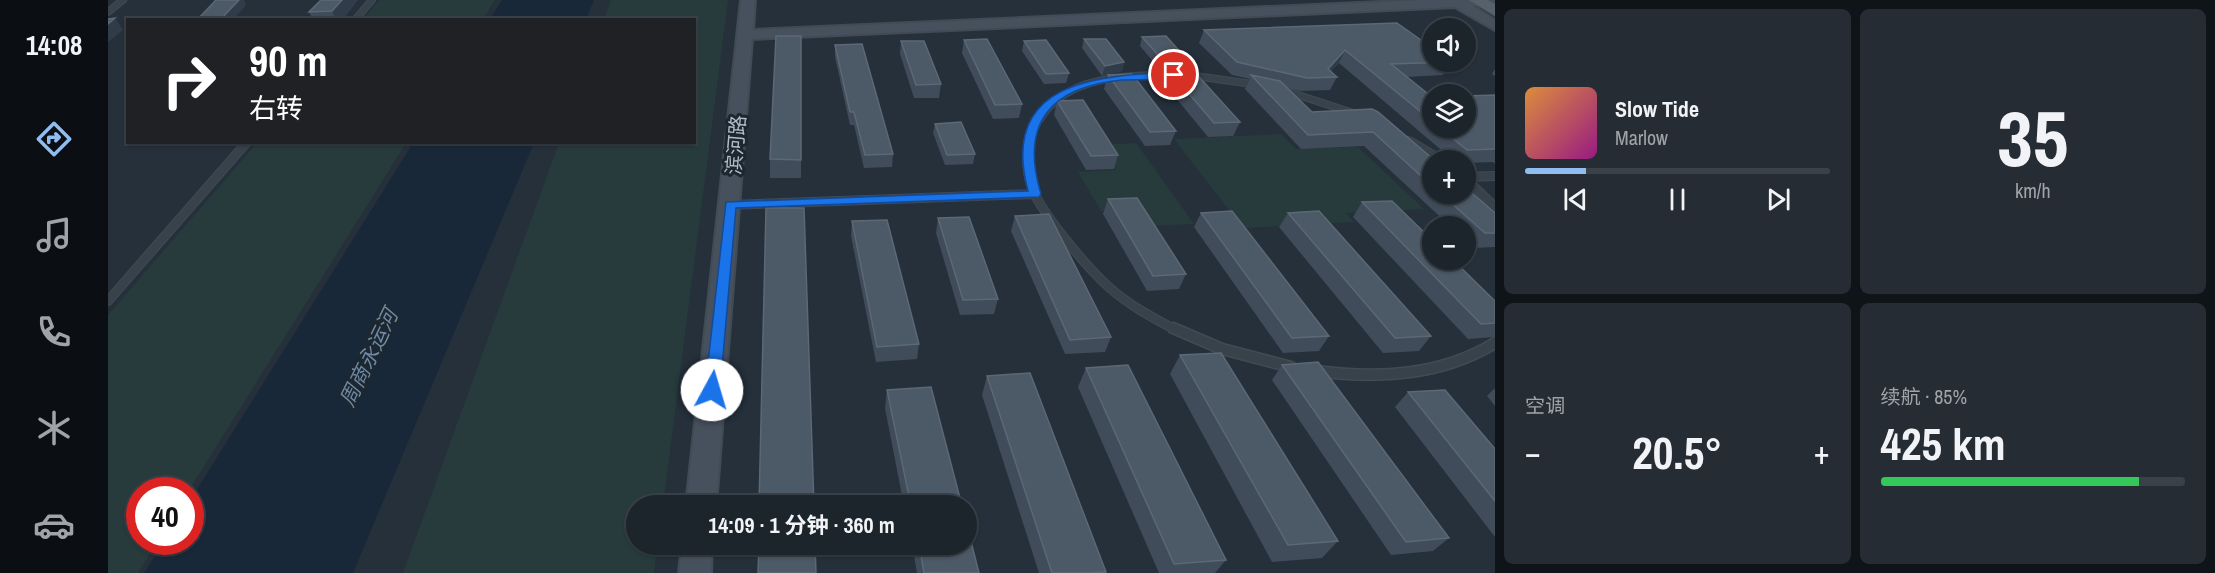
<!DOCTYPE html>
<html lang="zh">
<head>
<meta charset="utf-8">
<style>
	:root { --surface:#1c242c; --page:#252c34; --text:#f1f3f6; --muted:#a0a4a9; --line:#3a4148; --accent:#8fbcf1 }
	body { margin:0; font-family:"Archivo Narrow","Noto Sans SC",sans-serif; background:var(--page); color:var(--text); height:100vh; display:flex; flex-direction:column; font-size:22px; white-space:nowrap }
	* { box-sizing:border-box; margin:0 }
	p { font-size:20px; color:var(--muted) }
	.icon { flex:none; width:33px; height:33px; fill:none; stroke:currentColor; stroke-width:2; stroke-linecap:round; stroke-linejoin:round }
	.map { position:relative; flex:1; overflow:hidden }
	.details { display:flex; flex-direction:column; gap:9px; padding:9px; background:#0f1418; width:720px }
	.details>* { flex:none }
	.banner { position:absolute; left:18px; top:18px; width:570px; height:126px; border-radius:0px; box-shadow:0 2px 4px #0004,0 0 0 2px var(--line); background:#202124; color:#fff; overflow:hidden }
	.tools { position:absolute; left:1314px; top:18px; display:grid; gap:12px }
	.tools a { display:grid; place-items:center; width:54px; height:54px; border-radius:50%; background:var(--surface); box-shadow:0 2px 4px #0004,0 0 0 2px var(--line); font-size:30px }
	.speed { position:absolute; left:18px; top:477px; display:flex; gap:12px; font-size:30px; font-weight:700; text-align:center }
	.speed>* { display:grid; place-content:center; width:78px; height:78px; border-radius:50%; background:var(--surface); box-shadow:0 2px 4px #0004,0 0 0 2px var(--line); line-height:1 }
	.speed .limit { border:9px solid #d22; background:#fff; color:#111 }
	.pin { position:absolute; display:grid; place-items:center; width:51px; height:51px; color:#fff; margin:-26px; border:3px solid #fff; border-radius:50%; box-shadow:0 2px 6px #0007 }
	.me { position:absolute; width:66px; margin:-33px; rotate:6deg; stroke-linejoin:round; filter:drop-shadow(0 0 4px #0008) }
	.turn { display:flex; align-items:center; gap:21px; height:126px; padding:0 24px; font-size:27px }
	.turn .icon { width:78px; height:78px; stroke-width:2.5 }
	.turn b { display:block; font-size:42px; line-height:51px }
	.big { font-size:45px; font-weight:700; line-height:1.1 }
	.details .tile { flex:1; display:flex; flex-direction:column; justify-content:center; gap:9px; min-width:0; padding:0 21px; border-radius:9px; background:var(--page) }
	.details .dial { align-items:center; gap:0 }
	.dial b { font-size:78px; line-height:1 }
	.song { display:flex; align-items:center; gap:18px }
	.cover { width:72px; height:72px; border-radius:9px; background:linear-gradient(135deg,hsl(30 70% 55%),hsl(310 70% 35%)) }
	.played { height:6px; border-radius:3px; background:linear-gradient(90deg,var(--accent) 20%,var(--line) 20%) }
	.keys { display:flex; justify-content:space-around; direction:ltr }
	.heat { display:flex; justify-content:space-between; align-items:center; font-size:33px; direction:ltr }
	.charge { height:9px; border-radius:4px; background:linear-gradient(90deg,#34c759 85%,var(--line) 0) }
	.details .tiles { flex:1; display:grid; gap:9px; grid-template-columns:repeat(2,1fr) }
	.trip { position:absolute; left:518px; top:495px; width:351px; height:60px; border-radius:30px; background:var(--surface); box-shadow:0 2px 4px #0004,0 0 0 2px var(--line); font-weight:700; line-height:60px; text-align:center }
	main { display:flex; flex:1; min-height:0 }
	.dock { display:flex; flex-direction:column; width:108px; justify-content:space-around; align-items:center; background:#0b0e12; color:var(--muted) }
	.dock .icon { width:42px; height:42px }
	.dock .on { color:var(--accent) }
	.dock b { font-size:27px; color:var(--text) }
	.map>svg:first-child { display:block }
	.green { fill:#273b3c }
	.water { fill:#192838 }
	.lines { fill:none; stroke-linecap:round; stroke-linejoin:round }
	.lane-far2-casing { stroke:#414b54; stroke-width:8 }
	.lane-far1-casing { stroke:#414b54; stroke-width:10 }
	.lane-casing { stroke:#414b54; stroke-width:13 }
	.secondary-casing { stroke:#414b54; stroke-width:4 }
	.primary-casing { stroke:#414b54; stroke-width:2 }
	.lane-far2 { stroke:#38424b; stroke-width:6 }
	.lane-far1 { stroke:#38424b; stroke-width:8 }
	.lane { stroke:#38424b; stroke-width:10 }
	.secondary { fill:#47515e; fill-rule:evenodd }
	.primary { fill:#56616b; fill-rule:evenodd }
	.wall { fill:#404c5a }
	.shaded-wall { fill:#303c49 }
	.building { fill:#4c5966; stroke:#5c6875; stroke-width:1.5 }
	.route { fill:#1a73e8; stroke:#114b97; stroke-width:1.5 }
	.labels { text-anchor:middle; stroke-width:6; stroke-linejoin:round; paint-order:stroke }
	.street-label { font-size:20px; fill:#b4bdc7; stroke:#1d2730 }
	.water-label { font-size:21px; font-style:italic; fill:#6f89a4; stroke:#1d2730 }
</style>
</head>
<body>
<main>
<nav class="dock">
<b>14:08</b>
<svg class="icon on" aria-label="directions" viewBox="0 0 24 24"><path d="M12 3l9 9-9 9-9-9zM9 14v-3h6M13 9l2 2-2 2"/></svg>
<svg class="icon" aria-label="music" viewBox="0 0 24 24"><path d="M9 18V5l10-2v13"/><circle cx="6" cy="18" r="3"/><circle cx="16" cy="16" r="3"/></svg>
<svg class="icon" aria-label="phone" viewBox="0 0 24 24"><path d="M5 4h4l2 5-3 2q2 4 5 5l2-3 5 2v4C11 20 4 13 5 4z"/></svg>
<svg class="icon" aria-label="climate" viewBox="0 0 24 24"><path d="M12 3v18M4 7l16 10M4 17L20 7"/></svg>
<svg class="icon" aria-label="car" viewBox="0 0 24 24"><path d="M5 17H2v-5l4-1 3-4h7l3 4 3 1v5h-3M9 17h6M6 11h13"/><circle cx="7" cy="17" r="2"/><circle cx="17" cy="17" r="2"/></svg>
</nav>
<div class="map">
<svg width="1387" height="573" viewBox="0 0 1387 573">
	<rect width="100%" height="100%" fill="#25303b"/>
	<path class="green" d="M272,0H387L375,19H255Z
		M503,0H620L555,505L528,506V544L549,545L546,573H295L451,143L586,142V20L496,19Z
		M1173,134L1188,149L1250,147L1316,209L1238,213L1246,222L1135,228L1066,139Z
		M149,143H298L81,490H32V542H49L30,573H0V315Z
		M1028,143L1086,224L1037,226L1026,209L993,211L970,172L1008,170L992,145Z"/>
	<path class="water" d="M394,0H486L478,19H382Z
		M305,143H426L245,573H36L56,542H82L83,499Z"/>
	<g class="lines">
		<defs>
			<path id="lane-far2" d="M0,12L15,0
				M247,20L264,0
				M1080,75L1151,85
				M1175,90L1245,113
				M1300,140L1305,143
				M921,143C941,76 1008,75 1067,75"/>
			<path id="lane-far1" d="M922,142C917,157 919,176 925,191C937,217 980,269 1002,288C1021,305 1045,318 1068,330
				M1303,142L1333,160
				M1358,177L1387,176
				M1358,179L1387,207
				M622,205L927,194
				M0,301L139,142"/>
			<path id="lane" d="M1065,328L1114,349L1183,367
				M1208,371C1270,379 1333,376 1387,343"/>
			<path id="secondary" d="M633,0H647L645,30L1317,0H1387V5L1365,6L1387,20V30L1347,7L644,39L608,506H578Z
				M574,544H604L603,573H571Z"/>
			<path id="primary" d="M1361,0H1380L1387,4V16Z"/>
		</defs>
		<use href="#lane-far2" class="lane-far2-casing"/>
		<use href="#lane-far1" class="lane-far1-casing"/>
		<use href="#lane" class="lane-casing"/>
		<use href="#secondary" class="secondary-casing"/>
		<use href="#primary" class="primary-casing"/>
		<use href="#lane-far2" class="lane-far2"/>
		<use href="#lane-far1" class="lane-far1"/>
		<use href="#lane" class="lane"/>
		<use href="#secondary" class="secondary"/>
		<use href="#primary" class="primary"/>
	</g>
	<path class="wall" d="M213,0H250L234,20H205L201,12Z
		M1096,30L1344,62L1335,75L1298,77L1324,97V128H1358L1387,95V164L1385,162L1358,163V160H1345L1231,63L1223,71L1229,77L1222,90L1193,91L1179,88L1204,112L1264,109L1324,160V194H1358L1387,233V247L1365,248L1358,241V226H1342L1256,146L1193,149L1137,89L1142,79L1124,75L1091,43Z
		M693,36V178H662V159Z
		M1034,37L1075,55L1071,64L1048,65L1032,46Z
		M976,39L1016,62L1014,71L994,76L974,48Z
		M856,40L914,104L911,118L885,119L854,53Z
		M793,41L833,84L831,98H806L792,54Z
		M916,41L961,73L958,83L936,84L914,51Z
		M727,45L785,154L784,167L756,168L746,125H742L727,57Z
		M1059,68L1132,122L1125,136L1100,137L1054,81Z
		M1387,69V76L1384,74Z
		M1000,75L1068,131L1062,145L1037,146L996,89Z
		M949,101L1010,155L1006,169L978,170L946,115Z
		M827,124L867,154L865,164L837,165L825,133Z
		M1000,199L1078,274L1071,289L1039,291L995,214Z
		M1254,202L1387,301V337L1360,339L1245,217Z
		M1093,213L1221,336L1211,351L1175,353L1086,227Z
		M1180,213L1323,336L1311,351L1275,353L1171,227Z
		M907,216L1003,337L997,352L957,354L903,231Z
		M830,218L890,299L886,314L852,315L828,233Z
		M744,221L811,344L809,359L768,362L743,236Z
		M1072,355L1230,541L1214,558L1164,562L1062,374Z
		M1174,365L1341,538L1325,551L1283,555L1164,380Z
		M978,368L1118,560L1107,573H1051L970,387Z
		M879,376L998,572L997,573H931L874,395Z
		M1387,388V406L1379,396Z
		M779,390L854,506H796L777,408Z
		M1300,392L1387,449V537L1287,407Z
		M804,544H858L871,573H809Z"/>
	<path class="shaded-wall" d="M131,0H136L138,5L125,20H112Z
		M234,0H250L234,20H228L224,11Z
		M7,18L15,30L0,42V24Z
		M1237,50L1231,63L1218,77L1220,69Z
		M1016,62L1014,71L994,76L997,66Z"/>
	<path class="building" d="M108,0H131L112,20H89Z
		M213,0H234L224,11L201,12Z
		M7,18L0,24V19Z
		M1289,23L1324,48V62H1344L1283,64L1324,97V121L1237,50L1220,69L1229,77L1199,78L1129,62L1096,30Z
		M668,36H693V160L662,159Z
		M1058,36L1075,55L1051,56L1034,37Z
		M879,39L914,104L887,105L856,40Z
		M976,39H998L1016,62L997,66Z
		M938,40L961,73L938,74L916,41Z
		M793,41H816L833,84L808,85Z
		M754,44L785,154L757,155L746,112H742L727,45Z
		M1059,68H1083L1132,122L1106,123Z
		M1024,74L1068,131L1042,132L1000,75Z
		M1143,75L1172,81L1204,112L1264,109L1270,112L1326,160H1324V186L1265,132L1200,135Z
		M1387,95V149L1359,150L1332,128H1358V96Z
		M975,100L1010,155L983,156L949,101Z
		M853,122L867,154L839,155L827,124Z
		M1358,188L1387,213V233H1377L1333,194H1358Z
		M1029,198L1078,274L1045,276L1000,199Z
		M1284,201L1324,240V260H1345L1387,301V323L1373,324L1254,202Z
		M658,208H696L706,506H651Z
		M1124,211L1221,336L1184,338L1093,213Z
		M1211,211L1323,336L1287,338L1180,213Z
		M941,214L1003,337L962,340L907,216Z
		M861,217L890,299L855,300L830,218Z
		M779,220L811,344L769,347L744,221Z
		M1113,353L1230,541L1180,545L1072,355Z
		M1210,362L1341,538L1298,542L1174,365Z
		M1020,365L1118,560L1066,564L978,368Z
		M922,373L998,572L982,573H944L879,376Z
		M823,387L854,506H803L779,390Z
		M1337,390L1387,449V501L1300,392Z
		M858,522L871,573H816L811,544H858Z
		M651,544H707L708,573H650Z"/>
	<path class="route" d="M1066,72L1071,75L1069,77C1051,81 1032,79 1014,80C941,87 912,124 933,194L931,197L628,208L612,390L610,394H599L597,390L618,202L920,191C891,82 986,76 1066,72Z"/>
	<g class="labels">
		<g class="street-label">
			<text transform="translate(628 145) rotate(-85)" y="7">滨河路</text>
		</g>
		<g class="water-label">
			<text transform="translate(261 358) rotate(-64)" y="7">周商永运河</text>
		</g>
	</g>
</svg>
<div class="tools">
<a><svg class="icon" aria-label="sound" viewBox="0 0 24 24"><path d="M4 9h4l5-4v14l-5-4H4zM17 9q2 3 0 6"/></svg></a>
<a><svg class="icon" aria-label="layers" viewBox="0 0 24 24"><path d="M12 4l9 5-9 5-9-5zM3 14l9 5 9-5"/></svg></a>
<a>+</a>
<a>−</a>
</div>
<div class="speed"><div class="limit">40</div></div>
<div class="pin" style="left:1066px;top:75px;background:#d93025"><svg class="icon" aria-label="arrive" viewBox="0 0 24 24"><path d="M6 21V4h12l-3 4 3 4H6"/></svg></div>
<svg class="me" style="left:604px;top:390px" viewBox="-20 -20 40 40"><circle r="19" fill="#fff"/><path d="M0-13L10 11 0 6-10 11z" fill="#1a73e8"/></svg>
<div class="trip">14:09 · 1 分钟 · 360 m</div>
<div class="banner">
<div class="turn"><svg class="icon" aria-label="right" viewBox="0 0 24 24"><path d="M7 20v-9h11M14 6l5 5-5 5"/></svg><div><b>90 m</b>右转</div></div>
</div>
</div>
<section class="details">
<div class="tiles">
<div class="tile">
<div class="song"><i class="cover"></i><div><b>Slow Tide</b><p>Marlow</p></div></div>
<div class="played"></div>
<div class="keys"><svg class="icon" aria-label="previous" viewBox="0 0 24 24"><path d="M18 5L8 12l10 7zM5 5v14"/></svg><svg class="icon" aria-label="pause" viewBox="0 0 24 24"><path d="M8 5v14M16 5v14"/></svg><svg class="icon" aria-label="next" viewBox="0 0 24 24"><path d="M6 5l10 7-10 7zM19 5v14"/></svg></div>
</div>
<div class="tile dial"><b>35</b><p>km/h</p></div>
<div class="tile"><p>空调</p>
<div class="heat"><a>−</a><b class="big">20.5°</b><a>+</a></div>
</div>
<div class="tile"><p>续航 · 85%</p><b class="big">425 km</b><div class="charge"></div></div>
</div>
</section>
</main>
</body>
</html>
